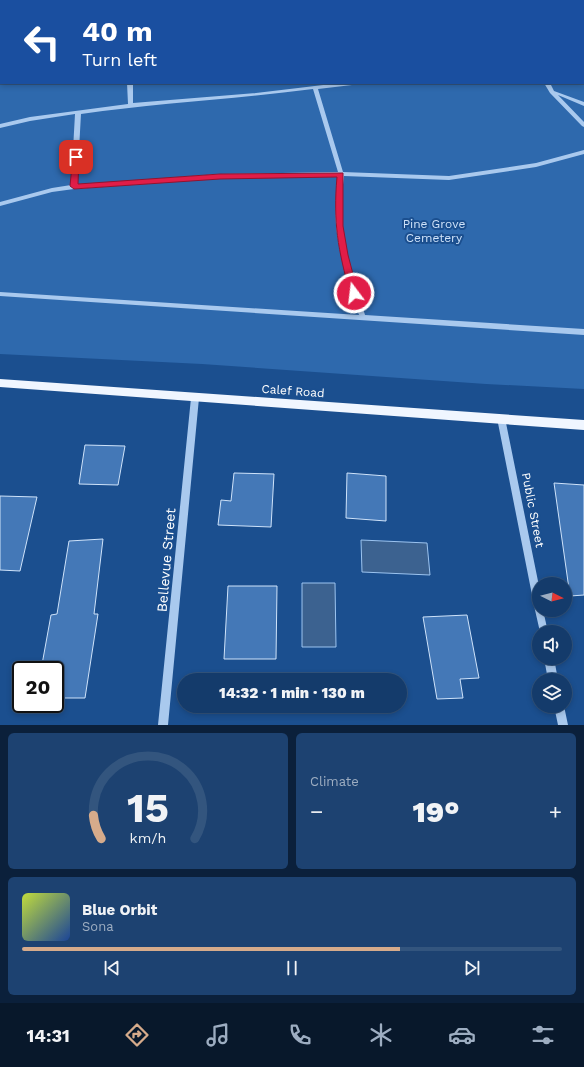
<!DOCTYPE html>
<html lang="en">
<head>
<meta charset="utf-8">
<style>
	:root { --surface:#143b6b; --page:#1d4271; --text:#f1f3f6; --muted:#9dadc1; --line:#33557e; --accent:#d6ab8b }
	body { margin:0; font-family:"Work Sans",sans-serif; background:var(--page); color:var(--text); height:100vh; display:flex; flex-direction:column; font-size:15px; white-space:nowrap }
	* { box-sizing:border-box; margin:0 }
	p { font-size:13px; color:var(--muted) }
	.icon { flex:none; width:22px; height:22px; fill:none; stroke:currentColor; stroke-width:2; stroke-linecap:round; stroke-linejoin:round }
	.map { position:relative; height:725px; overflow:hidden }
	.drawer { display:flex; flex-direction:column; gap:8px; padding:8px; background:#0b203b; flex:1 }
	.drawer>* { flex:none }
	.banner { position:absolute; left:0px; top:0px; width:584px; height:84px; box-shadow:0 2px 6px #0003,0 0 0 1px var(--line); background:#1a4fa0; color:#fff; overflow:hidden }
	.needle { width:26px; rotate:96deg }
	.controls { position:absolute; left:532px; top:577px; display:grid; gap:8px }
	.controls a { display:grid; place-items:center; width:40px; height:40px; border-radius:50%; background:var(--surface); box-shadow:0 2px 6px #0003,0 0 0 1px var(--line); font-size:20px }
	.speed { position:absolute; left:12px; top:661px; display:flex; gap:8px; font-size:20px; font-weight:700; text-align:center }
	.speed>* { display:grid; place-content:center; width:52px; height:52px; border-radius:50%; background:var(--surface); box-shadow:0 2px 6px #0003,0 0 0 1px var(--line); line-height:1 }
	.speed .limit { border:2px solid #111; border-radius:6px; background:#fff; color:#111 }
	.pin { position:absolute; display:grid; place-items:center; width:34px; height:34px; color:#fff; margin:-17px; border-radius:8px; box-shadow:0 2px 6px #0006 }
	.me { position:absolute; width:44px; margin:-22px; rotate:345deg; stroke-linejoin:round; filter:drop-shadow(0 0 3px #0008) }
	.turn { display:flex; align-items:center; gap:14px; height:84px; padding:0 16px; font-size:18px }
	.turn .icon { width:52px; height:52px; stroke-width:2.5 }
	.turn b { display:block; font-size:28px; line-height:34px }
	.big { font-size:30px; font-weight:800; line-height:1.1 }
	.drawer .widget { flex:1; display:flex; flex-direction:column; justify-content:center; gap:6px; min-width:0; padding:0 14px; border-radius:6px; background:var(--page) }
	.drawer .dial { align-items:center; gap:0 }
	.dial svg { height:104px; overflow:visible; fill:none; stroke:var(--line); stroke-width:7; stroke-linecap:round; text-anchor:middle }
	.dial text { fill:var(--text); stroke:none }
	.song { display:flex; align-items:center; gap:12px }
	.cover { width:48px; height:48px; border-radius:6px; background:linear-gradient(135deg,hsl(70 70% 55%),hsl(220 70% 35%)) }
	.played { height:4px; border-radius:2px; background:linear-gradient(90deg,var(--accent) 70%,var(--line) 70%) }
	.keys { display:flex; justify-content:space-around; direction:ltr }
	.heat { display:flex; justify-content:space-between; align-items:center; font-size:22px; direction:ltr }
	.drawer .tiles { flex:1; display:grid; gap:8px; grid-template-columns:1fr 1fr }
	.widget:last-child { grid-column:span 2 }
	.trip { position:absolute; left:177px; top:673px; width:230px; height:40px; border-radius:20px; background:var(--surface); box-shadow:0 2px 6px #0003,0 0 0 1px var(--line); font-weight:800; line-height:40px; text-align:center }
	.tab-bar { display:flex; height:64px; justify-content:space-around; align-items:center; background:#08182b; color:var(--muted) }
	.tab-bar .icon { width:28px; height:28px }
	.tab-bar .selected { color:var(--accent) }
	.tab-bar b { font-size:18px; color:var(--text) }
	.map>svg:first-child { display:block }
	.green { fill:#2e69ad; fill-rule:evenodd }
	.water { fill:#3c6290; stroke:#9cc4f0 }
	.building { fill:#4478b7; stroke:#cfe3fa }
	.lines { fill:none; stroke-linecap:round; stroke-linejoin:round }
	.minor { fill:#a9c9ee; fill-rule:evenodd }
	.major { fill:#f0f6ff; fill-rule:evenodd }
	.route { fill:#e11d48; stroke:#92132f }
	.labels { text-anchor:middle; stroke-width:4; stroke-linejoin:round; paint-order:stroke }
	.park-label { font-size:12px; fill:#cfe3fa; stroke:#1b4f8f }
	.street-label { font-size:12px; fill:#fff; stroke:#1b4f8f }
	.near-street-label { font-size:14px; fill:#fff; stroke:#1b4f8f }
</style>
</head>
<body>
<div class="map">
<svg width="584" height="725" viewBox="0 0 584 725">
	<rect width="100%" height="100%" fill="#1b4f8f"/>
	<path class="green" d="M0,0H584V389L486,384L202,364L0,354ZM1,1H583V83H1Z"/>
	<path class="water" d="M361,540L427,543L430,575L362,572Z
		M302,583H335L336,647H302Z"/>
	<path class="building" d="M85,445L125,446L118,485L79,484Z
		M234,473L274,474L271,527L218,525L221,500L231,501Z
		M347,473L386,476V521L346,518Z
		M554,483L584,485V595L570,596Z
		M0,496L37,497L20,571L0,570Z
		M103,539L94,614H98L85,698H55V670H41L51,615L57,614L69,541Z
		M228,586H277L276,659H224Z
		M467,615L479,678L460,679L463,698L437,699L423,617Z"/>
	<g class="lines">
		<path class="minor" d="M127,0H131V1H127Z
			M337,0H341L342,1H338Z
			M568,0H575L574,1H567Z
			M583,37H584V39H583Z
			M0,81H1V83H3H0Z
			M127,83H133V103L256,93L340,83H355L352,85L318,89L343,172L449,176L536,163L584,150V154L536,167L449,180L344,176C342,193 340,209 342,225C345,256 357,286 365,315L584,329V335L0,296V292L359,315C350,285 339,256 336,225C335,208 336,192 338,176L220,178L74,189L52,192L0,206V202L52,188L71,185L75,114L30,121L0,128V124L30,117L128,104ZM313,89L338,172L220,174L77,185L81,114C158,103 236,99 313,89Z
			M544,83H550L554,91L584,102V106L558,95L584,122V127L582,126L550,93Z
			M195,395L198,396L199,398L168,725H158L191,398L192,396Z
			M501,415L504,416L505,418L539,586V610H543L548,632H540L535,610L497,418L498,416Z
			M544,658H554L558,680H548Z
			M554,706H564L568,725H558Z"/>
		<path class="major" d="M0,379L584,420V430L0,387Z"/>
	</g>
	<path class="route" d="M73,155H78L79,157L78,184L220,174L343,173V226L348,255L358,293L354,297L350,293C338,250 333,222 337,177L220,179L74,189L70,186Z"/>
	<g class="labels">
		<g class="park-label">
			<text x="434" y="228">Pine Grove<tspan x="434" dy="14">Cemetery</tspan></text>
		</g>
		<g class="street-label">
			<text transform="translate(293 391) rotate(4)" y="4">Calef Road</text>
			<text transform="translate(533 510) rotate(79)" y="4">Public Street</text>
		</g>
		<g class="near-street-label">
			<text transform="translate(166 560) rotate(-85)" y="5">Bellevue Street</text>
		</g>
	</g>
</svg>
<div class="controls">
<a><svg class="needle" viewBox="-14 -14 28 28"><path d="M0-13l5 13h-10z" fill="#e53935"/><path d="M0 13l5-13h-10z" fill="#9dadc1"/></svg></a>
<a><svg class="icon" aria-label="sound" viewBox="0 0 24 24"><path d="M4 9h4l5-4v14l-5-4H4zM17 9q2 3 0 6"/></svg></a>
<a><svg class="icon" aria-label="layers" viewBox="0 0 24 24"><path d="M12 4l9 5-9 5-9-5zM3 14l9 5 9-5"/></svg></a>
</div>
<div class="speed"><div class="limit">20</div></div>
<div class="pin" style="left:76px;top:157px;background:#d93025"><svg class="icon" aria-label="arrive" viewBox="0 0 24 24"><path d="M6 21V4h12l-3 4 3 4H6"/></svg></div>
<svg class="me" style="left:354px;top:293px" viewBox="-20 -20 40 40"><circle r="17" fill="#e11d48" stroke="#fff" stroke-width="3"/><path d="M0-11L8 9 0 5-8 9z" fill="#fff"/></svg>
<div class="trip">14:32 · 1 min · 130 m</div>
<div class="banner">
<div class="turn"><svg class="icon" aria-label="left" viewBox="0 0 24 24"><path d="M17 20v-9H6M10 6l-5 5 5 5"/></svg><div><b>40 m</b>Turn left</div></div>
</div>
</div>
<section class="drawer">
<div class="tiles">
<div class="widget dial"><svg viewBox="0 0 100 80">
<path d="M14 69A42 42 0 1 1 86 69"/>
<path d="M14 69A42 42 0 0 1 8 51" stroke="#d6ab8b"/>
<text x="50" y="56" font-size="32" font-weight="700">15</text>
<text x="50" y="72" font-size="11">km/h</text>
</svg></div>
<div class="widget"><p>Climate</p>
<div class="heat"><a>−</a><b class="big">19°</b><a>+</a></div>
</div>
<div class="widget">
<div class="song"><i class="cover"></i><div><b>Blue Orbit</b><p>Sona</p></div></div>
<div class="played"></div>
<div class="keys"><svg class="icon" aria-label="previous" viewBox="0 0 24 24"><path d="M18 5L8 12l10 7zM5 5v14"/></svg><svg class="icon" aria-label="pause" viewBox="0 0 24 24"><path d="M8 5v14M16 5v14"/></svg><svg class="icon" aria-label="next" viewBox="0 0 24 24"><path d="M6 5l10 7-10 7zM19 5v14"/></svg></div>
</div>
</div>
</section>
<nav class="tab-bar">
<b>14:31</b>
<svg class="icon selected" aria-label="directions" viewBox="0 0 24 24"><path d="M12 3l9 9-9 9-9-9zM9 14v-3h6M13 9l2 2-2 2"/></svg>
<svg class="icon" aria-label="music" viewBox="0 0 24 24"><path d="M9 18V5l10-2v13"/><circle cx="6" cy="18" r="3"/><circle cx="16" cy="16" r="3"/></svg>
<svg class="icon" aria-label="phone" viewBox="0 0 24 24"><path d="M5 4h4l2 5-3 2q2 4 5 5l2-3 5 2v4C11 20 4 13 5 4z"/></svg>
<svg class="icon" aria-label="climate" viewBox="0 0 24 24"><path d="M12 3v18M4 7l16 10M4 17L20 7"/></svg>
<svg class="icon" aria-label="car" viewBox="0 0 24 24"><path d="M5 17H2v-5l4-1 3-4h7l3 4 3 1v5h-3M9 17h6M6 11h13"/><circle cx="7" cy="17" r="2"/><circle cx="17" cy="17" r="2"/></svg>
<svg class="icon" aria-label="filters" viewBox="0 0 24 24"><path d="M4 7h16M4 17h16"/><circle cx="9" cy="7" r="2"/><circle cx="15" cy="17" r="2"/></svg>
</nav>
</body>
</html>
